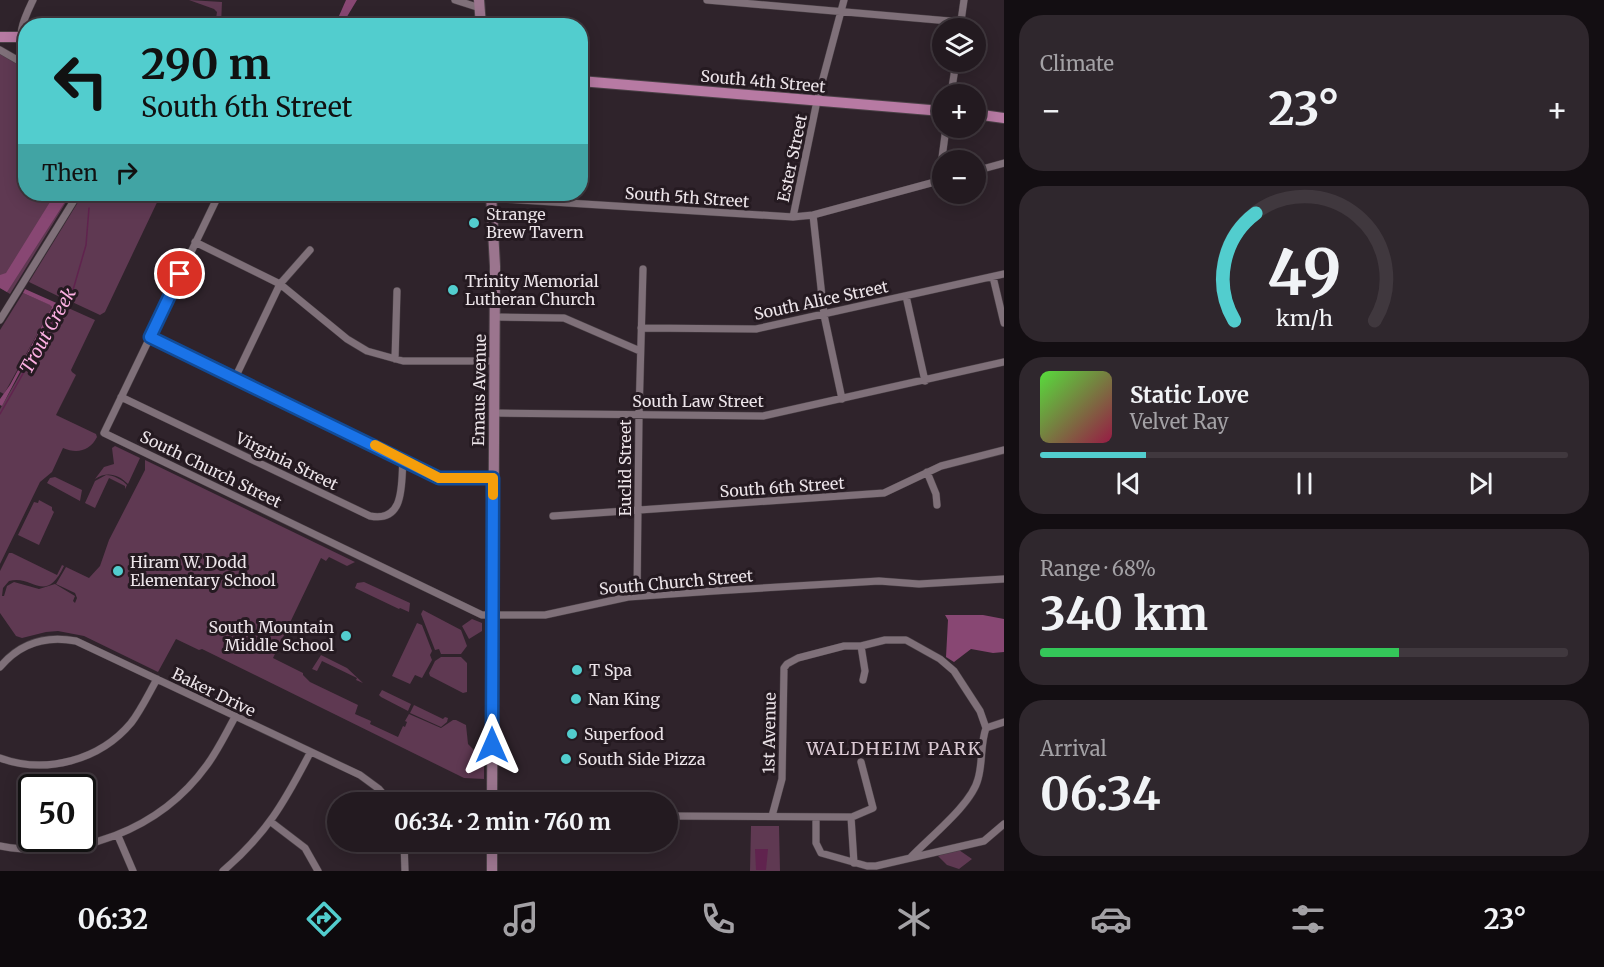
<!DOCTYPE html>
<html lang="en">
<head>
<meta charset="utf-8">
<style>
	:root { --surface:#231a20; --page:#2f272d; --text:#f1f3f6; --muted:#a3a1a5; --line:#40383e; --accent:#52cdce }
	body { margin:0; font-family:Merriweather,serif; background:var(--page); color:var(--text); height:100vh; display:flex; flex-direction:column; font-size:22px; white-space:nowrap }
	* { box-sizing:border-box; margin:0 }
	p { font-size:20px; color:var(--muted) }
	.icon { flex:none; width:33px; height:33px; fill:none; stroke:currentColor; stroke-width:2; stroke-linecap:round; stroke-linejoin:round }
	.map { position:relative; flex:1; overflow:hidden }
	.sheet { display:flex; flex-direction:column; gap:15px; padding:15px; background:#130e12; width:600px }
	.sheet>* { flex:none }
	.banner { position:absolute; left:18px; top:18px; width:570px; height:183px; border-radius:24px; box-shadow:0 3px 15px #0003,0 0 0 2px var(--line); background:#52cdce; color:#111; overflow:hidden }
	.fabs { position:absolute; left:932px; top:18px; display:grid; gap:12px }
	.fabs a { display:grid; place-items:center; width:54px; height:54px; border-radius:50%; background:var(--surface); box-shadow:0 3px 15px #0003,0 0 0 2px var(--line); font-size:30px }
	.speed { position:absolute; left:18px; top:774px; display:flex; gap:12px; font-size:30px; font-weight:700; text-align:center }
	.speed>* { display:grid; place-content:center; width:78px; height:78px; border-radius:50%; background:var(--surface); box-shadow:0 3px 15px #0003,0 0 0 2px var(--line); line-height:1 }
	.speed .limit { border:3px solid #111; border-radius:9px; background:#fff; color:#111 }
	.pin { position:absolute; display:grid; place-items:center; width:51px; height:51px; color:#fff; margin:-26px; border:3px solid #fff; border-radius:50%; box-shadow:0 2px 6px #0007 }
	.me { position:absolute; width:66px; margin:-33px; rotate:0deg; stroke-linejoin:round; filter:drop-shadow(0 0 4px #0008) }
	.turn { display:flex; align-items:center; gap:21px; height:126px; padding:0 24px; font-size:27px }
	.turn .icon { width:78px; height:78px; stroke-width:2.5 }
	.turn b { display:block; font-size:42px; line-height:51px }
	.then { display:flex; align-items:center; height:57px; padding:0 24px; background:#0003; gap:12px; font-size:22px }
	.big { font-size:45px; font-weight:700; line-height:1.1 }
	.sheet .widget { flex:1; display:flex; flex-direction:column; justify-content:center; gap:9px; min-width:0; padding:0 21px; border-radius:24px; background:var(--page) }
	.sheet .dial { align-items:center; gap:0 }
	.dial svg { height:156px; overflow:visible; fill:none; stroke:var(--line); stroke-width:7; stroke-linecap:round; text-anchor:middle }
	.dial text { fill:var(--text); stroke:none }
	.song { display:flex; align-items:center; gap:18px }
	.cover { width:72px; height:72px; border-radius:9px; background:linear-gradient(135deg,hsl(110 70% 55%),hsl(340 70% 35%)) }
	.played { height:6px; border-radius:3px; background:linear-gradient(90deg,var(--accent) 20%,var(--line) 20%) }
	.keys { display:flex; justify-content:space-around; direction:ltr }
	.heat { display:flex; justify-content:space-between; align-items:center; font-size:33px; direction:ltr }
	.charge { height:9px; border-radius:4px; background:linear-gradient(90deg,#34c759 68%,var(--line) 0) }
	.trip { position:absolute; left:327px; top:792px; width:351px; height:60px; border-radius:30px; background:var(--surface); box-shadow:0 3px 15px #0003,0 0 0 2px var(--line); font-weight:700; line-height:60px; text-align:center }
	.tab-bar { display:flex; height:96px; justify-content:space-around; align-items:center; background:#0e0a0d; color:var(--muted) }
	.tab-bar .icon { width:42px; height:42px }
	.tab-bar .active { color:var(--accent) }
	.tab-bar b { font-size:27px; color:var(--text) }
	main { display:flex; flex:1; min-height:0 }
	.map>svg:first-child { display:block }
	.green { fill:#5f3952 }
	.forest { fill:#884773 }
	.water { fill:#60234e }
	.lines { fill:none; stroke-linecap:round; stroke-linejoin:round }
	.stream { stroke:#60234e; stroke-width:1.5 }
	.street-casing { stroke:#4a4046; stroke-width:8 }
	.secondary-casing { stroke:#4a4046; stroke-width:12 }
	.primary-casing { stroke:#4a4046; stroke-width:12 }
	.street { stroke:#7f7079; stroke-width:7 }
	.secondary { stroke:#9b758e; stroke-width:10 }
	.primary { stroke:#b77aa3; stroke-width:10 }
	.route-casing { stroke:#114b97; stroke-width:15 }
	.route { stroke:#1a73e8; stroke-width:10 }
	.slow { stroke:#f59e0b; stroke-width:10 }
	.poi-dot { fill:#52cdce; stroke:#251a21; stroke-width:2 }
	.labels { text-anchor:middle; stroke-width:6; stroke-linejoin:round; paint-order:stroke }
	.street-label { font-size:16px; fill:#ece4e9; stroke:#251a21 }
	.poi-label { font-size:16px; fill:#ece4e9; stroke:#251a21; text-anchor:start }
	.water-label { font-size:18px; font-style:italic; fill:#fbafe1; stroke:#251a21 }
	.neighbourhood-label { font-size:18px; letter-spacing:1.5px; fill:#dac9d3; stroke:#251a21 }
</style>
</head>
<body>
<main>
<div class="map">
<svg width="1004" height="871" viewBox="0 0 1004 871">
	<rect width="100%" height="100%" fill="#2f232b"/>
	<path class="green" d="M189,0L222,2L221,25H215L217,12L214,9Z
		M0,53L25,68L26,194H71L10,294L0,288Z
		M83,194H161L105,312L100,315L70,301L66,303V307L95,320L71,370L72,372L76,375L56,415L96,434L97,437C90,451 77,454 63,448L52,472L40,482L0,564V409L64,299L29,282Z
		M23,293L51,305L52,307L4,394L0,392V330Z
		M115,446L140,458L128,484C118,474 107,471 95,479L104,467L114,464L112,448Z
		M145,460L355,562L347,566L329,557L326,561L321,558L273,658L303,673V675L310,682L358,705L355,714L371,721L370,724L398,737L403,726L405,727L407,722L405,721L409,714L441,728L453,720H456L466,725L468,744L475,751L484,754V779L464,778L202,649L199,650L176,639L158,672L84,636L58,631L46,632L22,638L16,636L0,613V571L9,553H12L57,575L62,565L64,566C45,606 33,574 9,581L3,588L2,596H4L7,586L14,582L39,589L55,584L75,596L73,601L75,603L77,598L75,593L56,584L66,567L89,578L100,566L109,540L145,470Z
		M106,475C113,475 123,480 127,485L125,489V486L109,478L95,508L85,503L95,481Z
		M55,477L82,490L80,501L47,483L50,478Z
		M39,500L52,507V510L54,512L39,545L18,535L34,502L38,503Z
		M364,582L410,603L409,612L400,608L399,609L355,588L357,583Z
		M423,610L461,630L467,646L461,654H441L439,649L435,650L421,614Z
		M472,619L482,623V631L469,639L462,626Z
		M417,623L422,625L432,651L430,655L432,660L422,678L415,675L410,684L392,676Z
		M321,655L347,668L363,683L356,680L357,678L322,661L317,671L312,669Z
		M441,657H461L467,663V692L463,693L430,676L429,673L435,661Z
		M382,690L411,704L408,711L381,697L379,695Z
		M414,705L443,719L445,717L448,718L447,722L441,727L410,713Z
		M751,826H779L780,871H750Z
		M959,850L972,859L959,869L947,865L938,856L946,852Z"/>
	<path class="forest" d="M346,0H357L342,25H335Z
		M55,194H70L7,292L0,288V275L6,273Z
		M25,289L61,305L21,370L2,406L0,405V399L10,385L52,307L50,305L23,293Z
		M945,615H983L1004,619V652L993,653L971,649L954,662L946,657L948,620Z"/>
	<path class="water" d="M755,849H768L766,870H756Z"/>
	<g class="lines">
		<path class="stream" d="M0,414L49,328L73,290L86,245L89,208"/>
		<defs>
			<path id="street" d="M455,0L480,8
				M707,0L961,22
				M960,28L964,0
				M0,50L26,65
				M26,57C15,36 24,19 33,0
				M951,94L956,62
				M975,171L1004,163
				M939,180L946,128
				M219,194L104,433L482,615H545L628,597L714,591L879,581L919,584L1004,579
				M426,194L793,217L813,215L942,180
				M813,215L824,315L842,399
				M793,217L817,101L844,0
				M195,242L280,284L347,339L367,351L403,361H495
				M993,277L1004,323
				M906,296L925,381
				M495,317L564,318L640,351
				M0,320L78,194
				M641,328L756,329L1004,274
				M150,337L439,478H493
				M395,359L397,291
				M235,378L280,284L310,250
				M121,397L370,516C406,523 401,482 403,459
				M494,413L763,416L1004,362
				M927,472L936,494L937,505
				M553,516L884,493L941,466L1004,450
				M637,596L639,415L643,269
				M861,646L865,671L863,680
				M0,667C20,643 45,635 76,641L360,775L379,789L390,802
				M986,728L1004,722
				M0,758C46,775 100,760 131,723C141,710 149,693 157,679
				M668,816L852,817L873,808L861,762
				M772,816L782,779L784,668L787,664L798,658L844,646H861L885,640H906L940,659L954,671L980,711L986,728
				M816,817V843L821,853L867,866H876L984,841L1004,824
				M851,817L854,863
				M271,822L305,848L318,871
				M118,836L133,871
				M404,842L405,871
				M0,846C78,861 160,830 207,765C218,750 226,733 235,717
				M911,857C930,837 972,804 978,779C983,762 980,745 986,728
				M223,871C267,833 284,803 310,753"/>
			<path id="secondary" d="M479,0L481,26
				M491,194L495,266L492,802
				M492,842V871"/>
			<path id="primary" d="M0,37H26
				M580,81L942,111
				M975,114L1004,118"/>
		</defs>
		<use href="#street" class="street-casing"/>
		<use href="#secondary" class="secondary-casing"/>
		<use href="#primary" class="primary-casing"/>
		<use href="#street" class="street"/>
		<use href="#secondary" class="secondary"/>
		<use href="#primary" class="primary"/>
	</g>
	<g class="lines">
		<defs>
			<path id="route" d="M180,274L150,337L439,478H493L492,745"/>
		</defs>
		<use href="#route" class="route-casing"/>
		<use href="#route" class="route"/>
		<path class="slow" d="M375,445L439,478H493V495"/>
	</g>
	<g class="poi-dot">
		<circle cx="474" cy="223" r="6"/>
		<circle cx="453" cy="290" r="6"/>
		<circle cx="118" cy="571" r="6"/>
		<circle cx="346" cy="636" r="6"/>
		<circle cx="577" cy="670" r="6"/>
		<circle cx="576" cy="699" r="6"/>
		<circle cx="572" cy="734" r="6"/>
		<circle cx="566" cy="759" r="6"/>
	</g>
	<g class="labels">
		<g class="street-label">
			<text transform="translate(763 81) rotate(5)" y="6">South 4th Street</text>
			<text transform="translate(792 158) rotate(-78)" y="6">Ester Street</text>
			<text transform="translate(687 197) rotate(4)" y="6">South 5th Street</text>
			<text transform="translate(821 300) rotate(-12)" y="6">South Alice Street</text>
			<text transform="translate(479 390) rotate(-89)" y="6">Emaus Avenue</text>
			<text x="698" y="407">South Law Street</text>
			<text transform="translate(287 461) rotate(26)" y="6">Virginia Street</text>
			<text transform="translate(625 468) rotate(-90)" y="6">Euclid Street</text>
			<text transform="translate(211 469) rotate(26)" y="6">South Church Street</text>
			<text transform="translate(782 487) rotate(-4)" y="6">South 6th Street</text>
			<text transform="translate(676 582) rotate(-5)" y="6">South Church Street</text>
			<text transform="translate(214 692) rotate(26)" y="6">Baker Drive</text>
			<text transform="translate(769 733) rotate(-89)" y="6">1st Avenue</text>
		</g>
		<g class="poi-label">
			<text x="486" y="220">Strange<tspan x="486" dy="18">Brew Tavern</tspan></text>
			<text x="465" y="287">Trinity Memorial<tspan x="465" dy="18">Lutheran Church</tspan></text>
			<text x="130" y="568">Hiram W. Dodd<tspan x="130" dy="18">Elementary School</tspan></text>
			<text x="334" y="633" text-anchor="end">South Mountain<tspan x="334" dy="18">Middle School</tspan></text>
			<text x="589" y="676">T Spa</text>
			<text x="588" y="705">Nan King</text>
			<text x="584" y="740">Superfood</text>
			<text x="578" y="765">South Side Pizza</text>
		</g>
		<g class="water-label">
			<text transform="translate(48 331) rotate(-61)" y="6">Trout Creek</text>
		</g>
		<g class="neighbourhood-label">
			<text x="894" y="755">WALDHEIM PARK</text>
		</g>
	</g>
</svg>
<div class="fabs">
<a><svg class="icon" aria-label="layers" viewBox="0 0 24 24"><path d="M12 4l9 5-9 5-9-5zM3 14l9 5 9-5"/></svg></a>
<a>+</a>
<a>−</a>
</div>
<div class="speed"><div class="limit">50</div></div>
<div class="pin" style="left:180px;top:274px;background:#d93025"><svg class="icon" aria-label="arrive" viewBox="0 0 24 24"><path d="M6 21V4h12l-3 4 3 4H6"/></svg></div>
<svg class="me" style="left:492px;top:745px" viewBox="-20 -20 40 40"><path d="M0-17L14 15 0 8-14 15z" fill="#1a73e8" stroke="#fff" stroke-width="4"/></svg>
<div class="trip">06:34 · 2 min · 760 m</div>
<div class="banner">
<div class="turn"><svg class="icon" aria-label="left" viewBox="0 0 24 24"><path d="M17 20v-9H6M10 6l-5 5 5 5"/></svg><div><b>290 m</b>South 6th Street</div></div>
<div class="then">Then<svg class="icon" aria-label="right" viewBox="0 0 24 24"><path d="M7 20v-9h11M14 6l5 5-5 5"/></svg></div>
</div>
</div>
<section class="sheet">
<div class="widget"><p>Climate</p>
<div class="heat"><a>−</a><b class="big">23°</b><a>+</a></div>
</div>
<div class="widget dial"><svg viewBox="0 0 100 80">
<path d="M14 69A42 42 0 1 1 86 69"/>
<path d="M14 69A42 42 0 0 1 25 14" stroke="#52cdce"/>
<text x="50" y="56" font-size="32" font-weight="700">49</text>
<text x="50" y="72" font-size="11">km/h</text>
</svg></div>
<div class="widget">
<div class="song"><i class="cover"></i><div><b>Static Love</b><p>Velvet Ray</p></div></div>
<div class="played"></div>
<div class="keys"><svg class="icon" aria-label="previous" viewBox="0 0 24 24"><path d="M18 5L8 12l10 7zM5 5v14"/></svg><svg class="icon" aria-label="pause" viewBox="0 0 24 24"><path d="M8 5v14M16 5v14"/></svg><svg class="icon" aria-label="next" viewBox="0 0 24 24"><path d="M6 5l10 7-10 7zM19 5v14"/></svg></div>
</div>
<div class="widget"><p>Range · 68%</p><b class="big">340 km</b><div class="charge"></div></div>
<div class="widget"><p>Arrival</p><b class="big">06:34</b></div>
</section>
</main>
<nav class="tab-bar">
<b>06:32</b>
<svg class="icon active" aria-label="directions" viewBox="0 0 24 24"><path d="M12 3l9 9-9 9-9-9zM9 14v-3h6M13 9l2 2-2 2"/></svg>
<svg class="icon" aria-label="music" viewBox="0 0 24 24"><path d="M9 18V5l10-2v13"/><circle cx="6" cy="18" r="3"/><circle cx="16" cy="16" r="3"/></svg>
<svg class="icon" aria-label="phone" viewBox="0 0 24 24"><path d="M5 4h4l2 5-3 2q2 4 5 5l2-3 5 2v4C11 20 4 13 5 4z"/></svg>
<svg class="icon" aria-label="climate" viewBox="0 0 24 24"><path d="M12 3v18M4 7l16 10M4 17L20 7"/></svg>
<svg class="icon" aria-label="car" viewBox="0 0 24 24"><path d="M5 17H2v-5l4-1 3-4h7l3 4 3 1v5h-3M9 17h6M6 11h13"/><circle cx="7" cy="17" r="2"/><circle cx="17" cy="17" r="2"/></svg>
<svg class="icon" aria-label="filters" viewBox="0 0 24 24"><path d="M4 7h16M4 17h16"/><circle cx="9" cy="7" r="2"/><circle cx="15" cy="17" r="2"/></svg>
<b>23°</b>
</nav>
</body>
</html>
